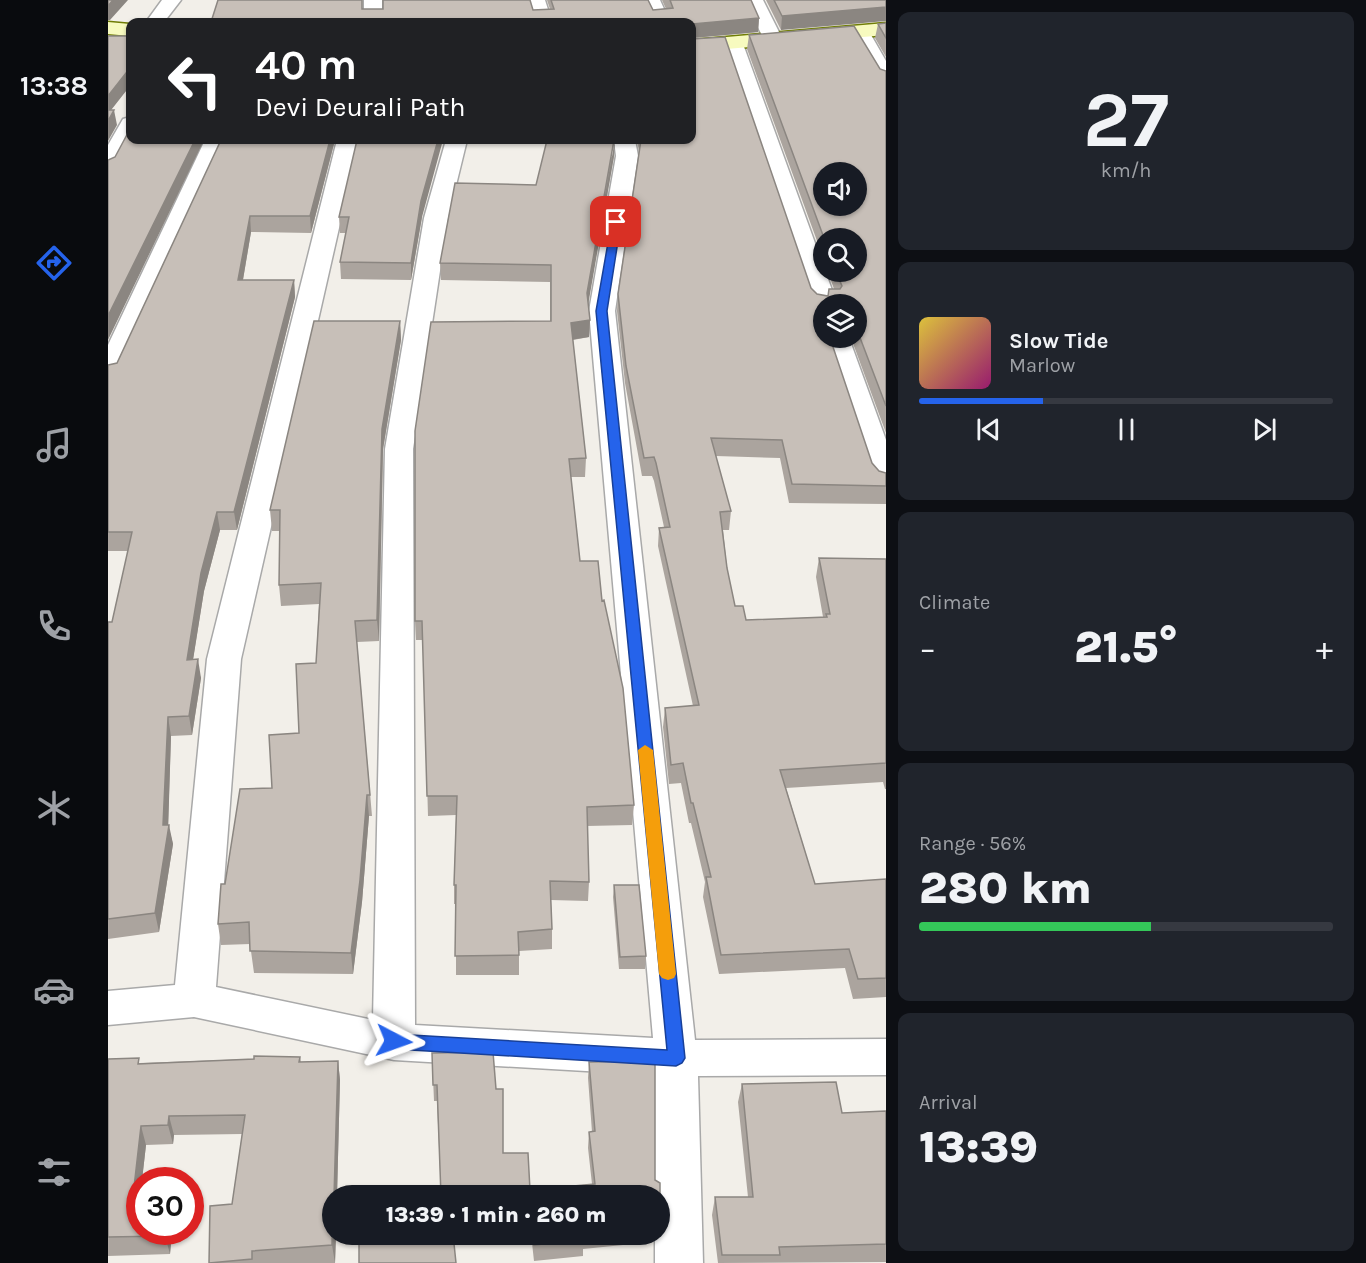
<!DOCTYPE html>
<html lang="en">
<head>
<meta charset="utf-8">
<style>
	:root { --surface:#171b24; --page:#20242c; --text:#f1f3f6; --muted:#9ea1a6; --line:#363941; --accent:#2563eb }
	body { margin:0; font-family:Karla,sans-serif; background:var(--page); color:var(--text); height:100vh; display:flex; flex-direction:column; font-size:22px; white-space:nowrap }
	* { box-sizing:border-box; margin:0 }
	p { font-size:20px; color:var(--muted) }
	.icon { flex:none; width:33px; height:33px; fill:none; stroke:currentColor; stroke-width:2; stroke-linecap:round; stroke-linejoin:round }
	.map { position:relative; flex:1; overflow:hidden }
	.sheet { display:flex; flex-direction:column; gap:12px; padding:12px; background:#0d0f14; width:480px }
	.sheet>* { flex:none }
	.top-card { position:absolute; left:18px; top:18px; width:570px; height:126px; border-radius:12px; box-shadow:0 2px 4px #0004; background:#202124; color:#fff; overflow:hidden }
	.buttons { position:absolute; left:705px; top:162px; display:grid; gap:12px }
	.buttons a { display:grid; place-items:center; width:54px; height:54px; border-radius:50%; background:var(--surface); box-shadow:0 2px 4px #0004; font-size:30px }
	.speed { position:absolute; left:18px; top:1167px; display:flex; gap:12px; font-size:30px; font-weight:700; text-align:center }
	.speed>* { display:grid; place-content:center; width:78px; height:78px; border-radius:50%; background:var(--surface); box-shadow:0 2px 4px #0004; line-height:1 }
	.speed .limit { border:9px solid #d22; background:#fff; color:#111 }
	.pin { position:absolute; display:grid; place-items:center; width:51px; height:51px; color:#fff; margin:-26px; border-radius:12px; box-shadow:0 3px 9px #0006 }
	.me { position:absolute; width:66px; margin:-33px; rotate:94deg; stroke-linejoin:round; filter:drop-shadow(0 0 4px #0008) }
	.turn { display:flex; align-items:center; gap:21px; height:126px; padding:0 30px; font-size:27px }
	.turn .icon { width:78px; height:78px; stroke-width:2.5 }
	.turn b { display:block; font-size:42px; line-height:51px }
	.big { font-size:45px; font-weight:800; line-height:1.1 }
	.sheet .tile { flex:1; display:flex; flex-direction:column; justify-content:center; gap:9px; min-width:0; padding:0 21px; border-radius:12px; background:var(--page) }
	.sheet .dial { align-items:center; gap:0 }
	.dial b { font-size:78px; line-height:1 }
	.song { display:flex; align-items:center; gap:18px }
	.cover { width:72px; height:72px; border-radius:9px; background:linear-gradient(135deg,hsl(50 70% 55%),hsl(320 70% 35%)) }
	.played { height:6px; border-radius:3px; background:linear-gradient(90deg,var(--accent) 30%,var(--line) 30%) }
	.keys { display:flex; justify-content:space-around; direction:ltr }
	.heat { display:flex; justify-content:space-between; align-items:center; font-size:33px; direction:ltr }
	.charge { height:9px; border-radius:4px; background:linear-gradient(90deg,#34c759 56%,var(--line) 0) }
	.trip { position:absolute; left:214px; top:1185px; width:348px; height:60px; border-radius:30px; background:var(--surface); box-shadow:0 2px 4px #0004; font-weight:800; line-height:60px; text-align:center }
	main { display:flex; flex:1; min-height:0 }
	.menu { display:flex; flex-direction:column; width:108px; justify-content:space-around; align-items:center; background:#090b0e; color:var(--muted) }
	.menu .icon { width:42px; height:42px }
	.menu .current { color:var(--accent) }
	.menu b { font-size:27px; color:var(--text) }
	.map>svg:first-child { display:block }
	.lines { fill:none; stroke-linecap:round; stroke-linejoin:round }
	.street-casing { stroke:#a9a9a9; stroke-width:3 }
	.secondary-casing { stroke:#707d05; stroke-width:3 }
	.street { fill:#fff; fill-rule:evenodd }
	.secondary { fill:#f7fabf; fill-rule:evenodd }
	.wall { fill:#aba49e }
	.shaded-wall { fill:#8b8681 }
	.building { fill:#c7bfb8; stroke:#8b8681; stroke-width:1.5; fill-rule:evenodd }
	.route { fill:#2563eb; stroke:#184099; stroke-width:1.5 }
	.slow { fill:#f59e0b }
</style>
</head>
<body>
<main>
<nav class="menu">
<b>13:38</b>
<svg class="icon current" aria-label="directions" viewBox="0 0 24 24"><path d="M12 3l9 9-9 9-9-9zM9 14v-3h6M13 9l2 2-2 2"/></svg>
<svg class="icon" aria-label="music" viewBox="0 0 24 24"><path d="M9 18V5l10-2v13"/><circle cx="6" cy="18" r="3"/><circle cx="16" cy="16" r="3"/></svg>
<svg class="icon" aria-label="phone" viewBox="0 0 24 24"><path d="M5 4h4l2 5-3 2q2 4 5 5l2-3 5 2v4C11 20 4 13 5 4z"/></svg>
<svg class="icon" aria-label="climate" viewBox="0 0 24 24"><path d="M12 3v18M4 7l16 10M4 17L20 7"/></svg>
<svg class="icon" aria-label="car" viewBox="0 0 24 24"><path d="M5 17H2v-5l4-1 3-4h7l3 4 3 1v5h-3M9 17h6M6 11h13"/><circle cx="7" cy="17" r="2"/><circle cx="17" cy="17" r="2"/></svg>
<svg class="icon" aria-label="filters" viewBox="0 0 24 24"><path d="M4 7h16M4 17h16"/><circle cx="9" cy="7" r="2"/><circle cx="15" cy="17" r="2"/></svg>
</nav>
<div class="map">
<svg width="778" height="1263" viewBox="0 0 778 1263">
	<rect width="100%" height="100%" fill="#f2efe9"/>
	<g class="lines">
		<defs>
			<path id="street" d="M54,0H73L56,22H38Z
				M256,0H274V22H256Z
				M419,0H437L444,22H426Z
				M534,0H552L562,22H544Z
				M637,0H655L675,40L672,44H658Z
				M752,26L759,28L778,61V85L771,83L768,79L742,32L745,28Z
				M625,38L632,40L635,44L729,304H716V311L707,309L703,304L615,44L618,40Z
				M22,117V140H25L8,172L0,174V145L15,119Z
				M97,140H119L13,374L10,380L0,382V345Z
				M229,140H251L133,659L108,987L265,1020L277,449L316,218L338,140H359L340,218L305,449L307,1025L545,1038L481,311L508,156L506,140H527L530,156L507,311L587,1040L778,1039V1075L590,1076L595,1263H547V1234H552V1196H547V1075L286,1060L86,1017L0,1025V991L67,985L99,659Z
				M716,337L741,338L778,440V490L768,487L763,481Z"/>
			<path id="secondary" d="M0,22L22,24V36L0,34Z
				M778,23V35L584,52V40Z"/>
		</defs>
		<use href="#street" class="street-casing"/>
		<use href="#secondary" class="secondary-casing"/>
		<use href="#street" class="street"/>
		<use href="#secondary" class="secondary"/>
	</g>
	<path class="wall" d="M254,0V9L425,10L442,9L439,0H540L545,10L558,9L554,0H643L651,18L650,32L584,38L703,288L709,294L720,296L726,289L720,272H748V238H716V260L639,49L641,35L778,71V433L743,338H748V304H716V338L764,463L771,471L778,473V504L681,503L672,458L608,456L623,511L621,530H615L619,568L627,606L638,620L715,617L708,577L711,558L778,559V789H777L775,782L678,788L707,884L778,879V997L745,999L737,968L611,974L595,897L597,882L583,823H581L573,783L561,784L555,727L557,708L585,706L550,546L551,528L556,527L546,481L544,476H534L517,383L509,311L510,294L531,152L529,140H584V22H103Z
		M658,0H778L673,30Z
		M778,23V57L767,38L770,24Z
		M113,140H227L203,233L143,232L135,280H186L187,297L129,530H112L96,591L85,659L93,678L84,735L63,736L60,825L65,844L51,932L0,939V622H4L20,551H0V365L9,363Z
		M506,156L480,302L482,320L481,337L465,340L478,458L477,477H463L472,561L494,601L526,805L524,825L479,826L481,882L480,901L443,900L444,929V949L411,951V975H348V904H346V885L348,815L320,816L315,640H308L307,621L442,321V282L333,280L332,263L428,185Z
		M231,217H314L303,280L233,279L232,262L238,233H232Z
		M292,321L293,340L275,449L271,641L249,642L264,816H261L254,902L245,974L146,973L142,944L113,945L110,924L117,884L191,733L208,663L211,604L173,606L171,585L172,531H164L162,510Z
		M506,885L538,956L537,969H511L505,897Z
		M324,1053L388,1089L395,1153L422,1190L484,1184L480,1148L481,1132H484L480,1078L481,1062L547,1180L552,1196H333L329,1101H326Z
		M192,1057L193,1062L230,1061L232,1080L229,1196H225V1234H228L227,1263H101L124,1204L134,1134L66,1135L65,1144L38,1145L34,1180H32V1232H64L62,1254L0,1256V1059L32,1063Z
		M634,1084L734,1113L778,1111V1262L610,1263L604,1215L607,1197H640L630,1102Z
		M423,1234H546L545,1242L475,1249V1256L426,1261Z"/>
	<path class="shaded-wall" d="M5,0H20L2,20H0V6Z
		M778,0V21L673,30L674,16Z
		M651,18L650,32L584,38V24Z
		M22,68V86L0,114V96Z
		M6,110L9,125L0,141V121Z
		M87,140H96L0,340V316Z
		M222,140H227L203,233L202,216Z
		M330,140H335L314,217L303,280V263L313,201Z
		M507,140L506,156L479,311V293Z
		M142,216L143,232L132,297L130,280Z
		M186,280L187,297L129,530L126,512Z
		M482,320L481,337L462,340L463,323Z
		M292,321L293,340L275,449L271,641L269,620L274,429Z
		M109,512L112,530L96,591L82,679L79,660L93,573Z
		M90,659L93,678L84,735L81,716Z
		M60,717L63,736L60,833L61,825L65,844L51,932L47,913L55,825Z
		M259,795L261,816L254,902L245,974L243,953Z
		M230,1061L232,1080L229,1196H226Z
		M61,1116L66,1135L65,1144L60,1125Z
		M33,1126L38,1145L34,1180H32V1204L25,1196Z
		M57,1232H64L62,1254L57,1236Z
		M225,1234H228L227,1263L224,1245Z"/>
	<path class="building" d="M0,0H5L0,6Z
		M110,0H254V9H275V0H422L425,10L446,9L443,0H540L545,10L565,8L562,0H643L651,18L584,24V22H103Z
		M666,0H778V7L674,16Z
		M778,23V38L770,24Z
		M584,25V39L617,37L703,288L709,294L720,296L721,289H732L734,286L728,272H748V238H716L641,35L746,26L772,69L778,71V406L748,327V304H716V338H722L764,463L771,471L778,473V486L684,484L674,440L603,438L623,511L612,512L619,568L627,606H635L638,620L719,617L718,614H722L711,558L778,559V763L672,770L707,884L778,879V978L750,979L741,949L613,955L598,877H603L585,803H583L575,763L563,765L557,708L591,705L551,528L562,527L548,463L546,457L536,458L518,366L510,294L533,140H584ZM716,172H748V206H716Z
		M0,36H22V68L0,96Z
		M0,110H6L0,121Z
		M22,129V140H87L0,316V160L7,157Z
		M113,140H222L202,216H142L130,280H186L126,512H109L93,573L79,660L90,659L81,716L60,717L55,825H61L47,913L0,919V622H4L24,532H0V365L9,363Z
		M249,140H330L313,201L303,263L232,262L241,217H231Z
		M439,140H506L479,293L482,320L463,323L478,458L461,459L472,561H490L494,601L496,600L515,688L526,805L479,807L481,882L442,881L444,929L410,932L411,955L347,956L348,885H346L349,796H319L314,621H307V431L323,322L443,321V265L332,263L347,183L428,185Z
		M206,321H292L274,429L269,620L247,621L262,795H259L252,880L243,953L142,951L141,922L110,924L113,884H117L132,789L164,788L161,735L191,733L188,664L208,663L213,583L171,585L172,510H162Z
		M506,885H531L538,956L512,957Z
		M385,1052L388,1089H395V1153H420L422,1190L487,1184L481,1132L487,1131L481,1062L547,1061V1180L552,1183V1196H333L329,1085H325L324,1053Z
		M146,1056L192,1057L191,1062L230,1061L226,1196H225L224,1245L144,1251V1259L101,1263L102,1206L124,1204L137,1115L61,1116L60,1125L33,1126L25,1196H32V1232H57V1236L0,1237V1059L31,1058L30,1064L146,1059Z
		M728,1082L734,1113L778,1111V1244L671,1247L672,1255H614L607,1197H645L634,1084Z
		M251,1234H345L348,1263H251Z
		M425,1234H475L476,1240L426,1245Z"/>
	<path class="route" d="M504,220L513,222L499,311L577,1058L574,1063L568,1066L286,1049L280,1047L277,1041L280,1036L286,1034L559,1050L488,311Z"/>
	<path class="slow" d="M537,745L545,750L568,974L566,978L560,980L554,978L551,974L530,750Z"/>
</svg>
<div class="buttons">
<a><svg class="icon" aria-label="sound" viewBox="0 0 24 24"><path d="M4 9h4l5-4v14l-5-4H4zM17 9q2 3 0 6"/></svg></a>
<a><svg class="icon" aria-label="search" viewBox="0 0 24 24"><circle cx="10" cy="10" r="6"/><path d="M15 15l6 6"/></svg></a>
<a><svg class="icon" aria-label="layers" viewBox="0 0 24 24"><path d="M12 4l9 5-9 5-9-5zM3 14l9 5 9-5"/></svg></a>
</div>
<div class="speed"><div class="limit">30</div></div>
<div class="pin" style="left:508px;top:222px;background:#d93025"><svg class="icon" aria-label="arrive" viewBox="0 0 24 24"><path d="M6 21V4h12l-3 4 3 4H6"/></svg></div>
<svg class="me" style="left:286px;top:1041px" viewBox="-20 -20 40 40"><path d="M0-17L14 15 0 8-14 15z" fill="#2563eb" stroke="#fff" stroke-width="4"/></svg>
<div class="trip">13:39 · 1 min · 260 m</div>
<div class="top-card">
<div class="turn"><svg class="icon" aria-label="left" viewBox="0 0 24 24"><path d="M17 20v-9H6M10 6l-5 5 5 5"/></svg><div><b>40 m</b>Devi Deurali Path</div></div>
</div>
</div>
<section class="sheet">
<div class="tile dial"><b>27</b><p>km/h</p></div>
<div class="tile">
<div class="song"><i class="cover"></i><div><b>Slow Tide</b><p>Marlow</p></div></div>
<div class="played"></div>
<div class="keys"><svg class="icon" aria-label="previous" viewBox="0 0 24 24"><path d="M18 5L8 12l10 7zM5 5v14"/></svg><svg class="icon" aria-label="pause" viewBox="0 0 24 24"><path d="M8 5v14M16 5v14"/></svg><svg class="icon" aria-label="next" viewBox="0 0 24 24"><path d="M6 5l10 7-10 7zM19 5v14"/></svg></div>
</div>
<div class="tile"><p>Climate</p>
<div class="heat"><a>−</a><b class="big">21.5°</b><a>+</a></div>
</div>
<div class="tile"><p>Range · 56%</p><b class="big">280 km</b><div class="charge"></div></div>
<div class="tile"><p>Arrival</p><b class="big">13:39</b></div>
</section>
</main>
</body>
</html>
